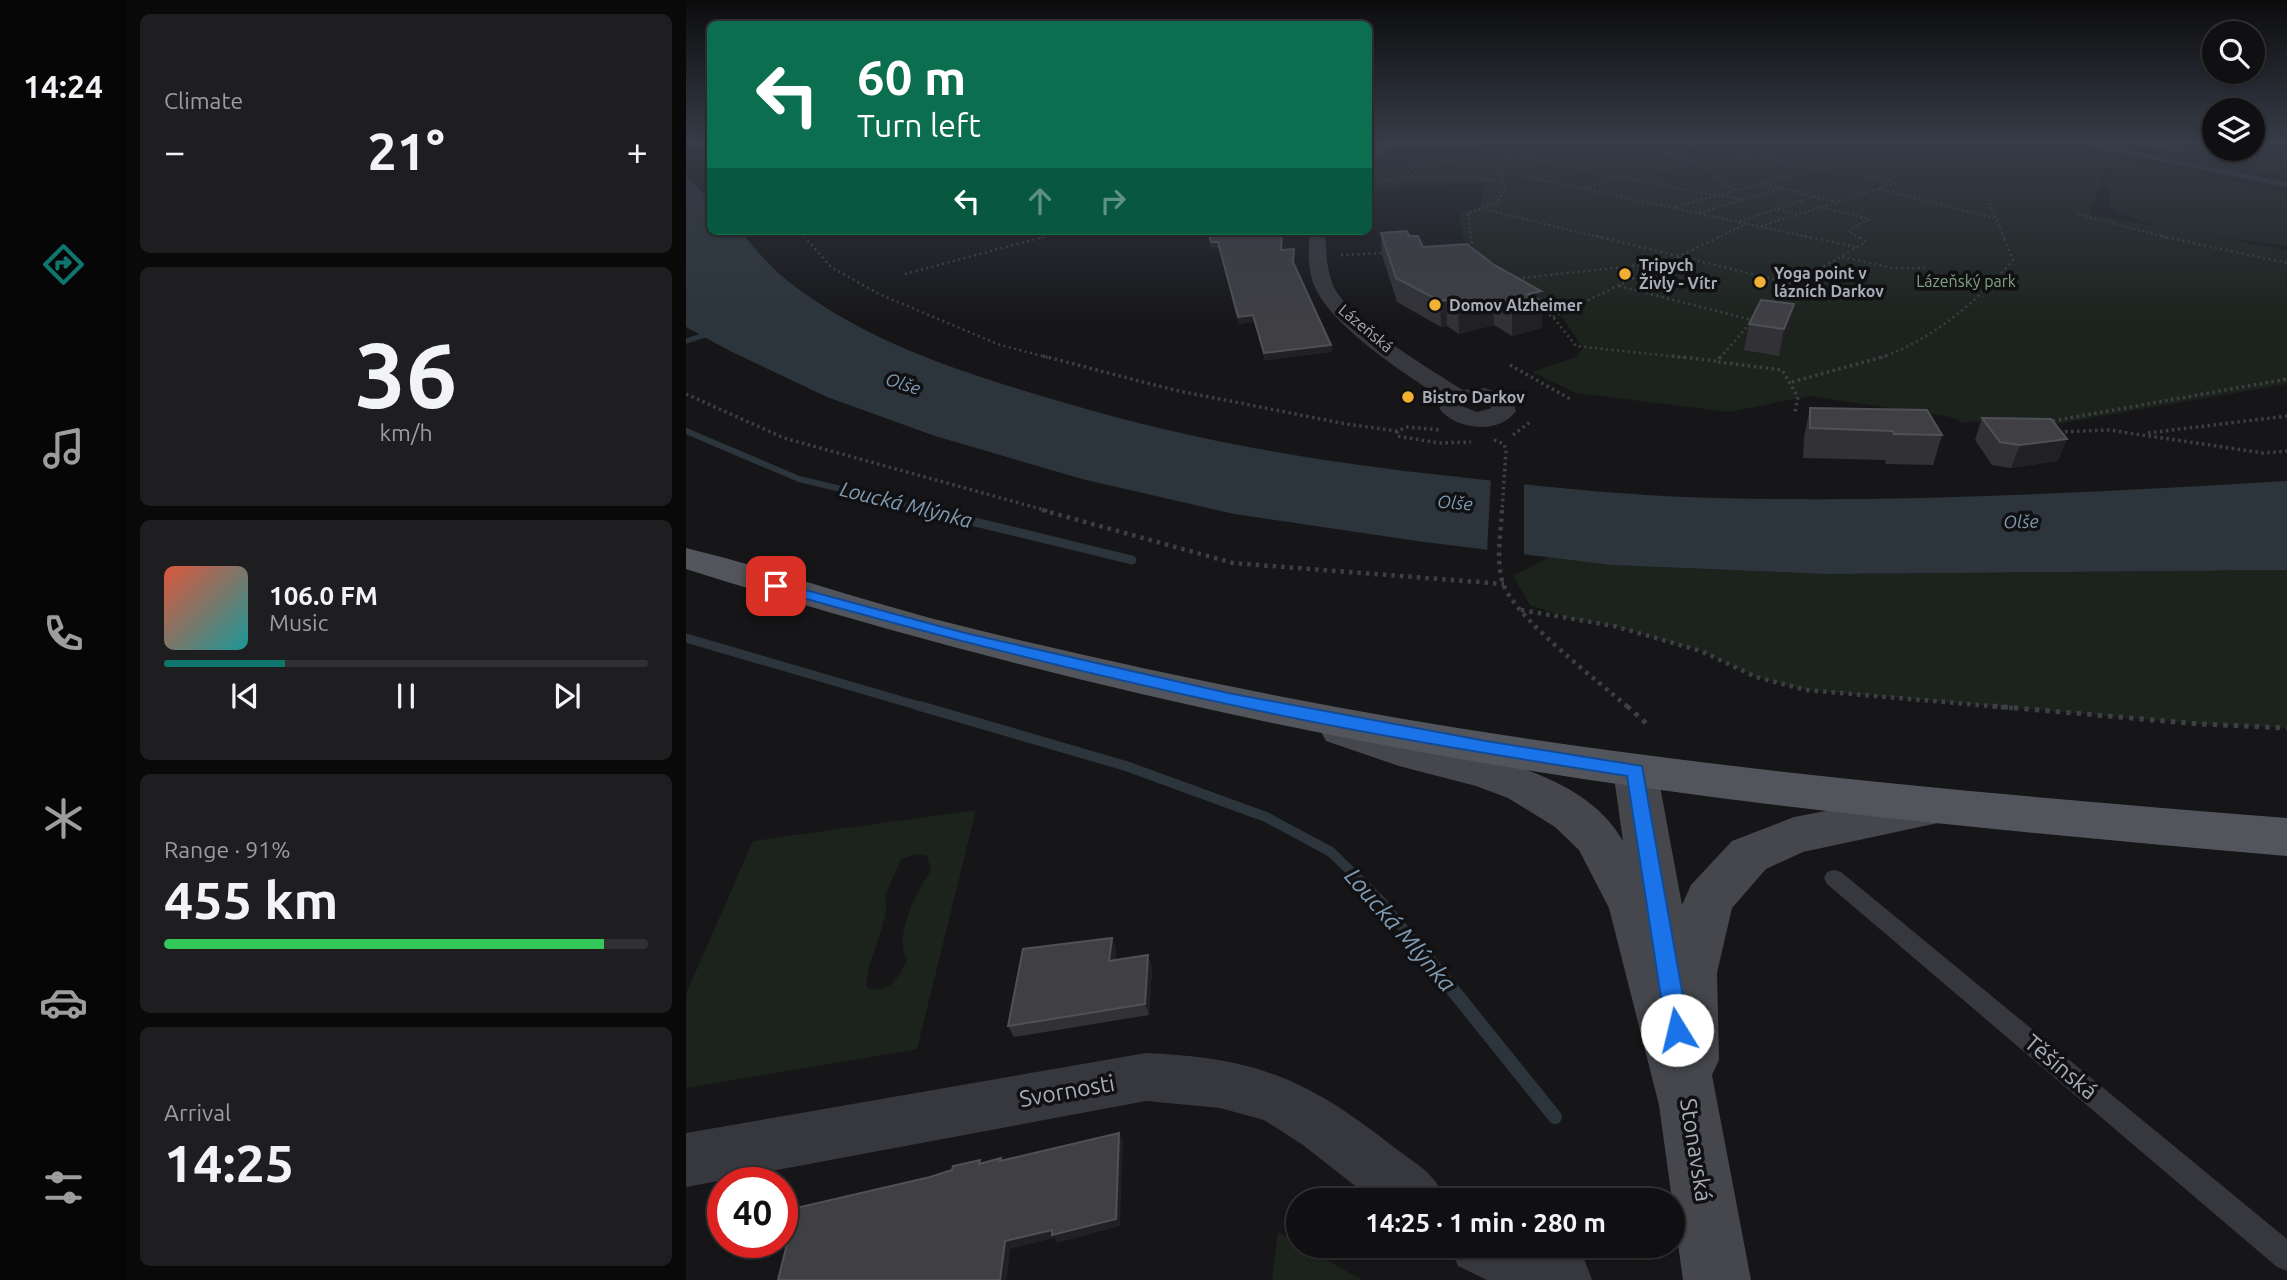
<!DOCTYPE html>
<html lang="en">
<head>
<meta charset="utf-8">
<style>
	:root { --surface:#101012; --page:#1e1e20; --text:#f1f3f6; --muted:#9c9d9f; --line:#303032; --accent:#0f766e }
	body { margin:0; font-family:Ubuntu,sans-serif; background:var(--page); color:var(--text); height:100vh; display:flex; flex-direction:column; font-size:26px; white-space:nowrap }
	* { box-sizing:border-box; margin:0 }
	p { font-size:23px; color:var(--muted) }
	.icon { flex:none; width:38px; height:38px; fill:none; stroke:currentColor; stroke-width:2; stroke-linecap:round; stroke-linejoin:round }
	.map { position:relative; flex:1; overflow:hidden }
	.side { display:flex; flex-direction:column; gap:14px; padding:14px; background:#09090a; width:560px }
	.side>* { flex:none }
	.hud { position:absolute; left:21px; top:21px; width:665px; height:214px; border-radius:10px; box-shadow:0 2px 5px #0004,0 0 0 2px var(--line); background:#0b6e4f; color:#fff; overflow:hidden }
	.buttons { position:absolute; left:1516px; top:21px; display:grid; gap:14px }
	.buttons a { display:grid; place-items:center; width:63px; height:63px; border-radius:50%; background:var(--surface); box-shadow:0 2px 5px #0004,0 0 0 2px var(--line); font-size:35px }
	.speed { position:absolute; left:21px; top:1167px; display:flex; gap:14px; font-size:35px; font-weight:700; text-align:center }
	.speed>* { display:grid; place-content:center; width:91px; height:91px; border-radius:50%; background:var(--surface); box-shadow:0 2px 5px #0004,0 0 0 2px var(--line); line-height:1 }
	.speed .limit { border:10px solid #d22; background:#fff; color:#111 }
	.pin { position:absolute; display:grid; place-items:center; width:60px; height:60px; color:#fff; margin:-30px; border-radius:14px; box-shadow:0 4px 10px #0006 }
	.me { position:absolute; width:77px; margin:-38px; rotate:351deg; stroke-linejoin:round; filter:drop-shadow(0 0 5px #0008) }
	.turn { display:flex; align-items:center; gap:24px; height:147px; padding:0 35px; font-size:32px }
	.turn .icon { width:91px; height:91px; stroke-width:2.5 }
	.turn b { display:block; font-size:49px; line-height:60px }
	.lanes { display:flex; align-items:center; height:66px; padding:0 35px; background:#0003; justify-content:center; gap:35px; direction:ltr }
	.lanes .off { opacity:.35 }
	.big { font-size:52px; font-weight:600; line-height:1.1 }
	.side .card { flex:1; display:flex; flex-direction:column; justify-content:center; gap:10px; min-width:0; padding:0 24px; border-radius:10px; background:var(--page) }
	.side .dial { align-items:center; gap:0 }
	.dial b { font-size:91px; line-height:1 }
	.song { display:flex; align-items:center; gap:21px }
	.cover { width:84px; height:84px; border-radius:10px; background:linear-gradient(135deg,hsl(10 70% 55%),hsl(180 70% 35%)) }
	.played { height:7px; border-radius:4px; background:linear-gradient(90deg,var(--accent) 25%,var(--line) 25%) }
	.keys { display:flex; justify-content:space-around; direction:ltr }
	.heat { display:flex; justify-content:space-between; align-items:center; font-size:38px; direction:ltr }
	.charge { height:10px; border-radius:5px; background:linear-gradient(90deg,#34c759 91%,var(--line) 0) }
	.trip { position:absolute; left:600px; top:1188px; width:399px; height:70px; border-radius:35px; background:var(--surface); box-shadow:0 2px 5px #0004,0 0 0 2px var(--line); font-weight:600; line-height:70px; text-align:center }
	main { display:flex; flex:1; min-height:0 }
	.tabs { display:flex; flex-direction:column; width:126px; justify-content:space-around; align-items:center; background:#060607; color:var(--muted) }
	.tabs .icon { width:49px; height:49px }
	.tabs .active { color:var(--accent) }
	.tabs b { font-size:32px; color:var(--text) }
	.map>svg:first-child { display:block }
	.green { fill:#1c231d; fill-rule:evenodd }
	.water { fill:#2c353c }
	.pier { fill:#161618 }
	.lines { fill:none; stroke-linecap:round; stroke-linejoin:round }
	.stream-far5 { stroke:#2c353c; stroke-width:4.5 }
	.stream-far4 { stroke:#2c353c; stroke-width:5 }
	.stream-far3 { stroke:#2c353c; stroke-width:6 }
	.stream-far2 { stroke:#2c353c; stroke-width:9 }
	.stream-far1 { stroke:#2c353c; stroke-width:10 }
	.stream { stroke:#2c353c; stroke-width:14 }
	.path-far4 { stroke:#3d3f44; stroke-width:2; stroke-dasharray:2 2.5; stroke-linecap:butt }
	.path-far3 { stroke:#3d3f44; stroke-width:2.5; stroke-dasharray:2 3.5; stroke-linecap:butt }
	.path-far2 { stroke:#3d3f44; stroke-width:3.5; stroke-dasharray:2.5 3.5; stroke-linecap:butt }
	.path-far1 { stroke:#3d3f44; stroke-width:4.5; stroke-dasharray:3.5 5; stroke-linecap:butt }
	.path { stroke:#3d3f44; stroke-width:5; stroke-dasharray:4.5 6; stroke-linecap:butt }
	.lane { fill:#37383d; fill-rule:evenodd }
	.street { fill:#37383d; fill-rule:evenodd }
	.secondary { fill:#45474d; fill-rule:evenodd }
	.primary { fill:#53555c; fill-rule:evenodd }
	.wall { fill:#323236 }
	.shaded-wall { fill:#212124 }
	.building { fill:#3f3f44; stroke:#4f5156; stroke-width:2 }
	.route { fill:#1a73e8; stroke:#114b97; stroke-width:2 }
	.poi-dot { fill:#f2b134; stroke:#111113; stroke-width:2.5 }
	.labels { text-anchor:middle; stroke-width:7; stroke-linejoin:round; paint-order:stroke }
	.far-poi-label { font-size:16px; font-weight:bold; fill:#a8adb8; stroke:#111113; text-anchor:start }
	.far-park-label { font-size:16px; fill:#7fa381; stroke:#111113 }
	.far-street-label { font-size:16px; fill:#a8adb8; stroke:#111113 }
	.far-water-label { font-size:18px; font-style:italic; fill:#7f9bb3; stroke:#111113 }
	.water-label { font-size:21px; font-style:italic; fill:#7f9bb3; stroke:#111113 }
	.near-street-label { font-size:23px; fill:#a8adb8; stroke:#111113 }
	.near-water-label { font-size:24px; font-style:italic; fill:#7f9bb3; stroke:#111113 }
</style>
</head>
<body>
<main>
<nav class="tabs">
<b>14:24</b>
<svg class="icon active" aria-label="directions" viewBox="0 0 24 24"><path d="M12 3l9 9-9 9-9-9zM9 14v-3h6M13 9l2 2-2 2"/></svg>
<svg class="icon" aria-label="music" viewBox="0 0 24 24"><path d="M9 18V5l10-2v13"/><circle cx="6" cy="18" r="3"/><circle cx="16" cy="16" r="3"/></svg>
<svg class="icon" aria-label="phone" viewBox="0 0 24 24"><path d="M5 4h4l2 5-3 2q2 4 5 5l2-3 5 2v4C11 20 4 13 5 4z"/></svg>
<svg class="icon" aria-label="climate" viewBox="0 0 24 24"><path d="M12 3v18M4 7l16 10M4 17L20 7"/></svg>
<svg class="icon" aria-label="car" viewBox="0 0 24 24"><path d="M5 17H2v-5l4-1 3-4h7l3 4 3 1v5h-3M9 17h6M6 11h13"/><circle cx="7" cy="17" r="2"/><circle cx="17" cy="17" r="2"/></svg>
<svg class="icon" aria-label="filters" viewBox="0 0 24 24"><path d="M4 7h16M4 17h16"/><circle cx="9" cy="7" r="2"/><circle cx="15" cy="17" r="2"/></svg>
</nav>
<section class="side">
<div class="card"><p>Climate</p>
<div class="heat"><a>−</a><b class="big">21°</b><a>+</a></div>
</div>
<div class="card dial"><b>36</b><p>km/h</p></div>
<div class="card">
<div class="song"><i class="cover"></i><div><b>106.0 FM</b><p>Music</p></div></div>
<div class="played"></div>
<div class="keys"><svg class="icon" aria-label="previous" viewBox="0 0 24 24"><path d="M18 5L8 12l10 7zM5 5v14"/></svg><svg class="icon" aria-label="pause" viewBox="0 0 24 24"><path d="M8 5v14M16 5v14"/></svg><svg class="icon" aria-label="next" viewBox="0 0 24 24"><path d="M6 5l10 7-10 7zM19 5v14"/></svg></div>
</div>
<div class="card"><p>Range · 91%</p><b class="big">455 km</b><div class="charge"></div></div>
<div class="card"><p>Arrival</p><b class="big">14:25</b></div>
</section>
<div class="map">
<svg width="1601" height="1280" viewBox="0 0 1601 1280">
	<rect width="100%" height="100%" fill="#161618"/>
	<path class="green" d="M803,143H1378L1425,150L1423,160L1499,169L1601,195V246C1548,238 1468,233 1423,207L1425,191L1416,184L1428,178V172L1420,167L1403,214L1601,250V384L1341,429L1291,421L1278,423L1265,417L1123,396L1044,412L890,393L846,372L890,357L897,348L876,317L800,271L792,249L778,241L773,211L793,210L799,183L710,186L711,189L683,192L682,169L800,153Z
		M1528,143V149H1533L1522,165L1424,144Z
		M1566,147L1601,148V177L1534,164L1547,149Z
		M863,557L925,565L1140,574L1601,570V728L1513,724L1120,690L1070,677L1015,651L928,626L885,619L844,605L827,576Z
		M290,810L231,1049L0,1088V994L67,841ZM230,854L241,856L245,871C231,889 207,938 221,960C212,978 204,995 181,988C178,963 207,916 199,896L215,859Z
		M592,1232L676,1280H586Z"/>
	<path class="water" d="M0,176L24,199V231H54C68,247 82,265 98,278C179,343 278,373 376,402C503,440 632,462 764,476C851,486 940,496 1029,498C1219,503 1411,492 1601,481V570L1140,574L925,565L738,542L548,514L396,479L249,436L141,397L44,351L0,327Z"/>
	<path class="pier" d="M805,477L838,481V558L801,553Z"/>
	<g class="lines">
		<path class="stream-far5" d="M1398,143L1601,185"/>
		<path class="stream-far4" d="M0,341L25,333"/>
		<path class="stream-far3" d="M0,431L113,479L247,511"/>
		<path class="stream-far2" d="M239,510L446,560
			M0,638L240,708"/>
		<path class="stream-far1" d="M234,706L440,766L580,817L645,852L695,901L742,959"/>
		<path class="stream" d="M741,958L869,1117"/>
		<path class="path-far4" d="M12,143L24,151
			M951,143L1012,164L1049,190
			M994,143L1211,182
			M798,149L1031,196
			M984,154L1009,146
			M811,170L1127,238
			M726,176L722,171L734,164L795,158
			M682,184C728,176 773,173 819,183
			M1080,184L1150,202
			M900,189L934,176L1012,164
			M1193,189L1312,219
			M1036,195L1055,200
			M1302,199L1318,238
			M989,207L1129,169
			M1135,207L1183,219L1162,231L1173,238
			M1092,209L1111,214
			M801,210L917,238
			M1013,213L1096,188
			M1391,214L1483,238
			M1054,221L1130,196
			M1075,226L1211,183
			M113,231L119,238
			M355,238L381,231
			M785,238L782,213L811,203L820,187L811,170L795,158L799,143
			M1031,238L1060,224"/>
		<path class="path-far3" d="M118,236L145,267L193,294L314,345L364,358
			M785,236L786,248
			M910,236L1107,284
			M1119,236L1169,247
			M1475,236L1601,263
			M655,255L699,253
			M1156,257L1207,268H1239
			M219,274L361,236
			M826,279L974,263
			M933,286L1066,320
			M1083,303L1097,290L1180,242L1171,236
			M854,309L867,317L890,346L1002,358
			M867,317L1035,236
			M1034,358L1065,322
			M1195,358C1250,337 1289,303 1327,260L1317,236"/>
		<path class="path-far2" d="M357,356L488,390L660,424L711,431L721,427L754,430
			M986,356L1031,361L1035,356
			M1032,362L1096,370L1112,397L1109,412
			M824,365L884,399
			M1106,382L1200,356
			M0,394L98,438L362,511
			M1361,422L1601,379
			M711,431V436L753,443L785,442
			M1373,432L1423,430L1577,453L1601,451
			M1462,433L1601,416
			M827,435L844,422
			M808,440L818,444L820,451L816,511"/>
		<path class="path-far1" d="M356,510L547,563L818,584
			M816,510C815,532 809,564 818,586C833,621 912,681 943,708
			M835,610L928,626L1015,651L1070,677L1120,690L1327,708"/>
		<path class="path" d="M941,706L960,723
			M1307,706L1513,724L1601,728"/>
		<path class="lane" d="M1148,870L1155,872L1601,1239V1271L1591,1267L1141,884L1138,878L1141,872Z"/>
		<path class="street" d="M694,143H709L682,165V153Z
			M623,231H639C640,249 640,268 647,285C663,321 743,369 777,390L798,388L826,397L830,411C814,435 768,430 753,408L759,400C721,375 645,327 628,285C621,268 623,249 623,231ZM796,402L806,408L791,412L778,407L780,404Z
			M460,1053C572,1058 621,1079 709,1148C731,1165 750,1173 759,1200H687L617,1145L578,1120L534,1108L460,1101L0,1187V1133Z
			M763,1246H864L898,1259L906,1280H801L772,1266Z"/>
		<path class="secondary" d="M655,715C682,723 709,734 737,741C804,759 899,774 937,841L927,770L933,759L949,754L965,759L971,770L996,905L1005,885L1046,841L1108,817L1250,790L1266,796L1273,808L1266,820L1117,852L1080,869L1046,908L1031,973L1033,1060L1026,1075L1065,1280H997L973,1105L923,908L893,850L869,827L822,798L790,786L713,766L640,741L634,730L640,719Z"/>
		<path class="primary" d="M0,548C82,568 162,596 244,618C357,647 472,672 587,695C921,761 1261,791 1601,818V856C1302,830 1002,802 707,747C467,702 232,642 0,569Z"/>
	</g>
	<path class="wall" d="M1428,143H1496L1493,153Z
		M521,231H597L596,250L608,249V264L645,345L646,352L579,360L568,322L553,324L533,248L526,249Z
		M695,233L723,236L737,247L808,265L855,291L856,328L826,336L808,325L773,334L761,326L755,327L711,302L696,255Z
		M1108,304L1103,330L1093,356L1058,350L1063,324Z
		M1124,408L1256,435L1247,465L1200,464L1199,460L1117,458L1118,437Z
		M1296,418L1372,461L1325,468L1306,465L1289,440Z
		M426,938L430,949L429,961L466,967L463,1015L328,1037L322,1026Z"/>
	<path class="shaded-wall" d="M525,242H532L533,248L526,249Z
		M855,291V303L857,302L856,328L826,336V310L842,294Z
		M760,300L761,326L755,327L754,301Z
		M808,300V325L773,334L772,308Z
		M1108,304L1103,330L1093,356L1098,329Z
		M567,315L568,322L553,324L552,317Z
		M645,345L646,352L579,360L578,353Z
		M1381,439L1372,461L1325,468L1334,445Z
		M426,938L430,949L428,972L423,961Z
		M462,955L466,967L463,1015L459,1004Z
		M433,1133L437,1141L434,1226L371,1243L368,1238L324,1249L321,1280H314L319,1241L366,1230Z"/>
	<path class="building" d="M1462,143H1496L1495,148Z
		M522,231H596L595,250L608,249L607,262L645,345L578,353L567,315L552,317L532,242H525Z
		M721,231L723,236H732L737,247L781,244L808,265L855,291L842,294L857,302L826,310L808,300L772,308L760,300L754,301L710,278L695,233Z
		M1075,300L1108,304L1098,329L1063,324Z
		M1124,408L1241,410L1256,435L1208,434L1207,431L1124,428Z
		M1296,418L1365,419L1381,439L1334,445L1314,442Z
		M426,938L423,961L462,955L459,1004L322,1026L337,949Z
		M433,1133L430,1219L366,1235V1230L319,1241L314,1280H92L110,1208L244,1177L266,1170L267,1166L294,1160L293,1164L315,1158L314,1161Z"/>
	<linearGradient id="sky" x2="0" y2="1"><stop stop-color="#0c0c0d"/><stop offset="0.44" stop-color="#363c48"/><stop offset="1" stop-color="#363c48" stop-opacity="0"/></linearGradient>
	<rect width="1601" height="323" fill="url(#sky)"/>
	<path class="route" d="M90,582L279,633L542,693L800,741L956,766L1003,1030L999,1037L991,1041L983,1037L980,1030L941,776C807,755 673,733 541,704C387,671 236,632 85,589L83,586Z"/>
	<g class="poi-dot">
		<circle cx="939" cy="274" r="7"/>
		<circle cx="1074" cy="282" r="7"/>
		<circle cx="749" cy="305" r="7"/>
		<circle cx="722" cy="397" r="7"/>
	</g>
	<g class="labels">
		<g class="far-poi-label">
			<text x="953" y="271">Tripych<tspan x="953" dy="18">Živly - Vítr</tspan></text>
			<text x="1088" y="279">Yoga point v<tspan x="1088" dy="18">lázních Darkov</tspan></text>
			<text x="763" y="311">Domov Alzheimer</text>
			<text x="736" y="403">Bistro Darkov</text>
		</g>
		<g class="far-park-label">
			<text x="1280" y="287">Lázeňský park</text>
		</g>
		<g class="far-street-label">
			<text transform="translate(680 328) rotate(40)" y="6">Lázeňská</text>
		</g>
		<g class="far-water-label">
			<text transform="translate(217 384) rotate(18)" y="6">Olše</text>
			<text transform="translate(769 503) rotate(5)" y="6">Olše</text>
			<text transform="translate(1335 522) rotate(-2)" y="6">Olše</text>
		</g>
		<g class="water-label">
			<text transform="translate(220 505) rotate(14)" y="7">Loucká Mlýnka</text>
		</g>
		<g class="near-street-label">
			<text transform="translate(1375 1067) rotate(40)" y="8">Těšínská</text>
			<text transform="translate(381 1091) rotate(-10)" y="8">Svornosti</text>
			<text transform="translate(1010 1150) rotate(81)" y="8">Stonavská</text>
		</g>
		<g class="near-water-label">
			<text transform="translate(714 930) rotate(49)" y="8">Loucká Mlýnka</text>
		</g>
	</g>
</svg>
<div class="buttons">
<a><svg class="icon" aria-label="search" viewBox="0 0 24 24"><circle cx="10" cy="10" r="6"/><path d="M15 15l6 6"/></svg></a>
<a><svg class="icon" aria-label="layers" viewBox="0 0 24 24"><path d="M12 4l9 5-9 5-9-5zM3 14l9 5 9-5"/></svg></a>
</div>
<div class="speed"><div class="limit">40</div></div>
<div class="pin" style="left:90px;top:586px;background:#d93025"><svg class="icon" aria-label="arrive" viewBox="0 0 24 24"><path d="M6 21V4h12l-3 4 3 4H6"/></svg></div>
<svg class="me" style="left:991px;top:1030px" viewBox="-20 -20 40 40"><circle r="19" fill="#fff"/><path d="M0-13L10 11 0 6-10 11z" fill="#1a73e8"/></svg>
<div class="trip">14:25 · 1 min · 280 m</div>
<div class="hud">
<div class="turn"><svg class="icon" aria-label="left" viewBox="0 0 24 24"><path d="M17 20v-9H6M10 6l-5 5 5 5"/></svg><div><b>60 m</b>Turn left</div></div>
<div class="lanes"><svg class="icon" aria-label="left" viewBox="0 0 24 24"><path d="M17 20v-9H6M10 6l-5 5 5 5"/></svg><svg class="icon off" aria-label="ahead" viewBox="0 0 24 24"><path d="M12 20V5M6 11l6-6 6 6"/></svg><svg class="icon off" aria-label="right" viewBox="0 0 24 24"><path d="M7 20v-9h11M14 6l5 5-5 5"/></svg></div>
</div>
</div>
</main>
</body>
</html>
